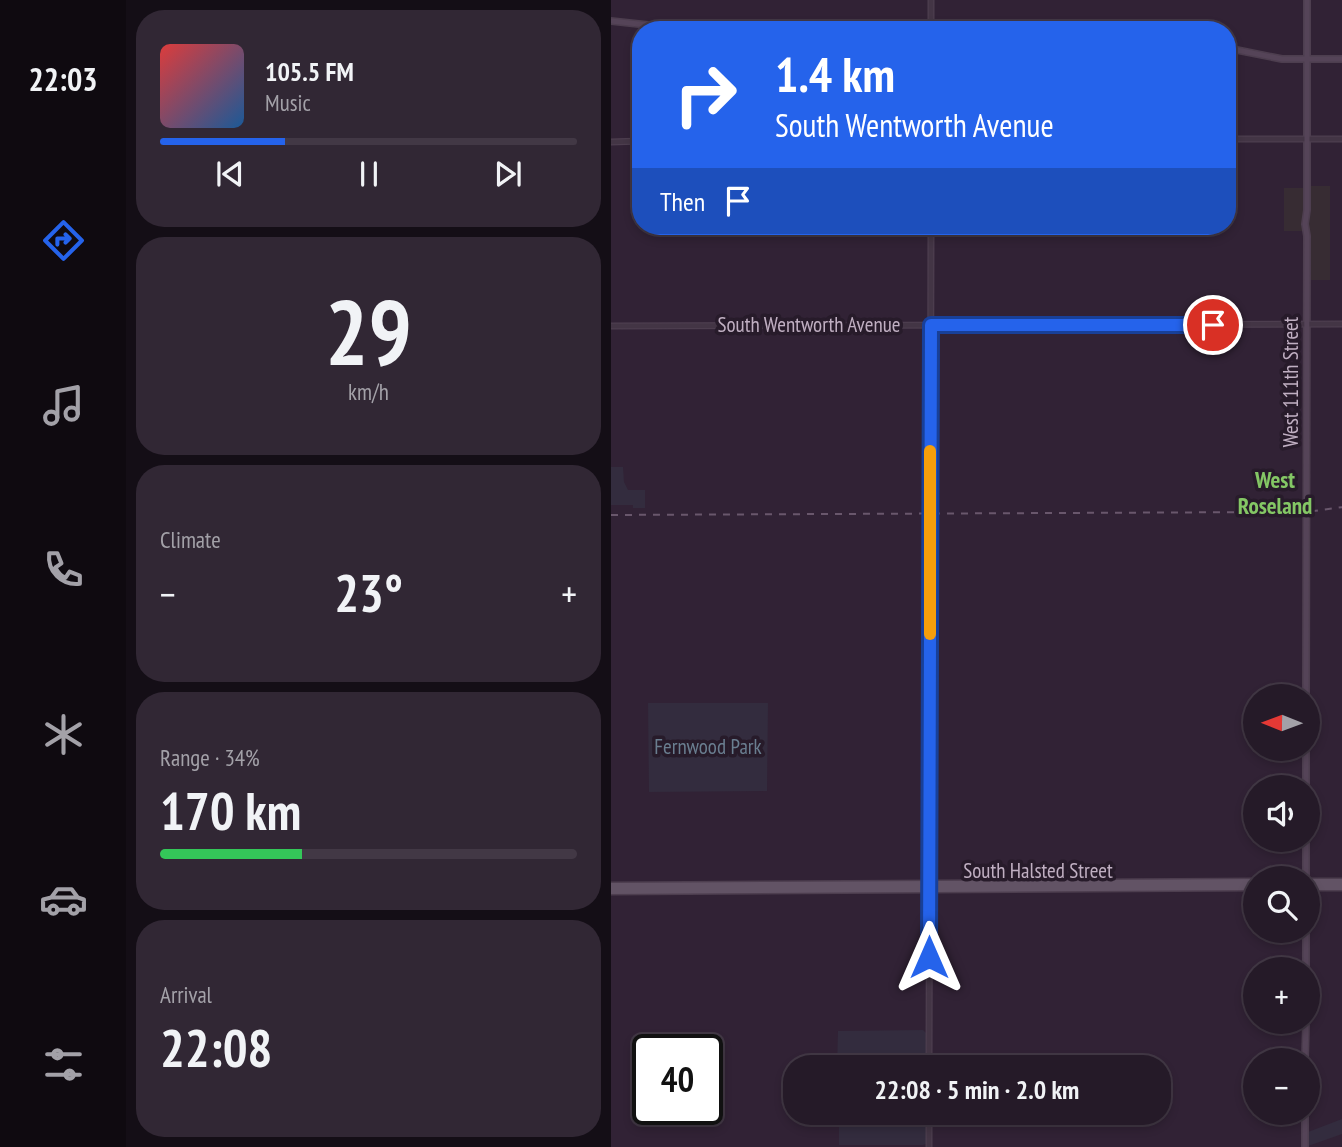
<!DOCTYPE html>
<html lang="en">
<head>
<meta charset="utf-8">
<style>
	:root { --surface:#251a28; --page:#312734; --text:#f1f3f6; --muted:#a3a1a8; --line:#423845; --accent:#2563eb }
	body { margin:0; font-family:"PT Sans Narrow",sans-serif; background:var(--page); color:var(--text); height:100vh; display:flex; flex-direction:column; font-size:26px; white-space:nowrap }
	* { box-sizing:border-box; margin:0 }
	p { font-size:23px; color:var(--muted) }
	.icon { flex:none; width:38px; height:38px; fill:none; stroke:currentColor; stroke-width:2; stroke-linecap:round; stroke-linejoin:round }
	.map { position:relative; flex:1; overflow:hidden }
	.sheet { display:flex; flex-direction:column; gap:10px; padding:10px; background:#140e16; width:485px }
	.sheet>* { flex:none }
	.hud { position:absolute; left:21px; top:21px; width:604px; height:214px; border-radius:28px; box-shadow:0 4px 10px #0003,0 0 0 2px var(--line); background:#2563eb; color:#fff; overflow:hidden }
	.needle { width:46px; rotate:271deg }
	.fabs { position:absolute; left:632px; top:684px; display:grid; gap:14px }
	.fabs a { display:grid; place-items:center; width:77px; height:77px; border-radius:50%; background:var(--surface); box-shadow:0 4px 10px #0003,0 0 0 2px var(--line); font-size:35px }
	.speed { position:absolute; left:21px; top:1034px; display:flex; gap:14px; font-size:35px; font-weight:700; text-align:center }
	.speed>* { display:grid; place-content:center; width:91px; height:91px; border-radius:50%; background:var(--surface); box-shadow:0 4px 10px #0003,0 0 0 2px var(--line); line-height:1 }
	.speed .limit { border:4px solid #111; border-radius:10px; background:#fff; color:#111 }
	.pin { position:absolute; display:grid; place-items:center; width:60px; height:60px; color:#fff; margin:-30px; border:4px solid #fff; border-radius:50%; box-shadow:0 2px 7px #0007 }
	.me { position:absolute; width:77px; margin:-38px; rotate:0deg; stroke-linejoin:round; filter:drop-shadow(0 0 5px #0008) }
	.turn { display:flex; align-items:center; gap:24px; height:147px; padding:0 28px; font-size:32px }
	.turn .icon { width:91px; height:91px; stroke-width:2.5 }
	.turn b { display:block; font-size:49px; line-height:60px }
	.then { display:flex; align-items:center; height:66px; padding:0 28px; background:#0003; gap:14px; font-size:26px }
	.big { font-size:52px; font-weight:700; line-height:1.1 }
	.sheet .widget { flex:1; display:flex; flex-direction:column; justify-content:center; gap:10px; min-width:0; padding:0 24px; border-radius:28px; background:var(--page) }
	.sheet .dial { align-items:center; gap:0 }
	.dial b { font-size:91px; line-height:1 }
	.song { display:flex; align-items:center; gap:21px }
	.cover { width:84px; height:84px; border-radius:10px; background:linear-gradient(135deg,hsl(0 70% 55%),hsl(210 70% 35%)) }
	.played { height:7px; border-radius:4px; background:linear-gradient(90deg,var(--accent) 30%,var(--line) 30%) }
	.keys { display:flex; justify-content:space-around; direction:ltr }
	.heat { display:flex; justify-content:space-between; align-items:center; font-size:38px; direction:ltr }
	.charge { height:10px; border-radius:5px; background:linear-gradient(90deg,#34c759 34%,var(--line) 0) }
	.trip { position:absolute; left:172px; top:1055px; width:388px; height:70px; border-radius:28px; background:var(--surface); box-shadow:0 4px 10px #0003,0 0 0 2px var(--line); font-weight:700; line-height:70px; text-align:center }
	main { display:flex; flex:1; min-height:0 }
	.menu { display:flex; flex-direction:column; width:126px; justify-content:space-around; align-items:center; background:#0f0a10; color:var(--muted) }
	.menu .icon { width:49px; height:49px }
	.menu .on { color:var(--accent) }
	.menu b { font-size:32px; color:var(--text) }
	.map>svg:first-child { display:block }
	.medical { fill:#372c33 }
	.green { fill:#332c3e }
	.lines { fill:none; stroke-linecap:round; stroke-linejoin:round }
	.tertiary-casing { stroke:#4d3e4f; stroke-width:7 }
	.secondary-casing { stroke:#4d3e4f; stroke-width:8 }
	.primary-casing { stroke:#4d3e4f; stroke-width:9 }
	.tertiary { stroke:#433545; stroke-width:4.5 }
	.secondary { stroke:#554458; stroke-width:5 }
	.primary { stroke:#625365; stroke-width:6 }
	.rail { stroke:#69576c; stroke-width:2; stroke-dasharray:7 7; stroke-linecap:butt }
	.route-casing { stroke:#184099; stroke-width:18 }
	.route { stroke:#2563eb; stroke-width:12 }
	.slow { stroke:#f59e0b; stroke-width:12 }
	.labels { text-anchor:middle; stroke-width:7; stroke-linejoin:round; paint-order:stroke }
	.street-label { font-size:21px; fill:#c0afc2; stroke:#271b2a }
	.park-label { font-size:21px; fill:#6a7e90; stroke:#271b2a }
	.neighbourhood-label { font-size:23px; font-weight:bold; fill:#84c765; stroke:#271b2a }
</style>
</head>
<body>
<main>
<nav class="menu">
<b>22:03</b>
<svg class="icon on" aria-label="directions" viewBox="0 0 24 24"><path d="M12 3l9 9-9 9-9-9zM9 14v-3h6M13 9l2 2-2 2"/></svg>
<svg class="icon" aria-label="music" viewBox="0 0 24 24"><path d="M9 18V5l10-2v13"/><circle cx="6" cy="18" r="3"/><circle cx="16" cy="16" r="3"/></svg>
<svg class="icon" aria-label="phone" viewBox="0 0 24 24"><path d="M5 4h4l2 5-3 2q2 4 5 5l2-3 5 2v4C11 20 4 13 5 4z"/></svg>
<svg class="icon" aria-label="climate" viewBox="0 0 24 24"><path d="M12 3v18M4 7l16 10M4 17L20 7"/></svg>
<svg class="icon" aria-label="car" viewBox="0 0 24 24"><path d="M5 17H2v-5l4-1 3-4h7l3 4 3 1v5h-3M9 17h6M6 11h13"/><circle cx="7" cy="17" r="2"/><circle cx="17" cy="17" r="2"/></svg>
<svg class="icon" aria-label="filters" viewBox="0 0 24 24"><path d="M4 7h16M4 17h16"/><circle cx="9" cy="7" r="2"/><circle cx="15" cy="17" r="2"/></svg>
</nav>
<section class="sheet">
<div class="widget">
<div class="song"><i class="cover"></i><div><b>105.5 FM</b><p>Music</p></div></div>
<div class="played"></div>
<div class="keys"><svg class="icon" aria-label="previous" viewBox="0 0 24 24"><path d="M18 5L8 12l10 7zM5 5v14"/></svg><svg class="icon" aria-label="pause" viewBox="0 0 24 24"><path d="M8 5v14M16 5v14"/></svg><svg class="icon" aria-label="next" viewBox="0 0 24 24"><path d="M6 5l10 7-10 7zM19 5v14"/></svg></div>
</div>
<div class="widget dial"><b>29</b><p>km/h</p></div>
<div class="widget"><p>Climate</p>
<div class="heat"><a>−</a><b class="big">23°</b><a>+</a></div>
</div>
<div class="widget"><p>Range · 34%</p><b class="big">170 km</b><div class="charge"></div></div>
<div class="widget"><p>Arrival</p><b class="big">22:08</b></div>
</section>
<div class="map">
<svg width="732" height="1147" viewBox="0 0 732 1147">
	<rect width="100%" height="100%" fill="#312235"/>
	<path class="medical" d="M700,186H719V280H698V231H673V188H700Z"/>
	<path class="green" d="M0,467H12L13,482L17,490H34V508H22V505H0Z
		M37,703H157L156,791L38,792Z
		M312,1030L316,1034V1067H226L227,1031Z
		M228,1113H316L315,1144L312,1145H228Z
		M731,1119V1134L697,1146V1132Z"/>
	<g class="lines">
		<defs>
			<path id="tertiary" d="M320,0V30
				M616,139H732
				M0,142L30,141
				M0,326L732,324
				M318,1068L320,226
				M318,1147V1113"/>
			<path id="secondary" d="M0,21L83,30
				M616,48L671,59H732
				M695,696L696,236L694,224L696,210V0
				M695,788V749
				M695,878V840
				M695,970V931
				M694,1060L695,1022
				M694,1147V1113"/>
			<path id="primary" d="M696,882H732
				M0,886L644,882
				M696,887H732
				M0,891L644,887"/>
		</defs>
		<use href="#tertiary" class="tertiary-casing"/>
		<use href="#secondary" class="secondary-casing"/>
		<use href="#primary" class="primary-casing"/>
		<use href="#tertiary" class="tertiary"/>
		<use href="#secondary" class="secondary"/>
		<use href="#primary" class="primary"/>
		<path class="rail" d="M0,515L669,512H695L732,507"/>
	</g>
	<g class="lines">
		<defs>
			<path id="route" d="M318,957L320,325H602"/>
		</defs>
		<use href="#route" class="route-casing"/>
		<use href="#route" class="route"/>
		<path class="slow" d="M319,634V451"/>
	</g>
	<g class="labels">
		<g class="street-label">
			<text x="198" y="332">South Wentworth Avenue</text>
			<text transform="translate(680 382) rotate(-90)" y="7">West 111th Street</text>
			<text x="427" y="878">South Halsted Street</text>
		</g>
		<g class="park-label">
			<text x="97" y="754">Fernwood Park</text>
		</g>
		<g class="neighbourhood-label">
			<text x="664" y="488">West<tspan x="664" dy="26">Roseland</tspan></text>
		</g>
	</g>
</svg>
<div class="fabs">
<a><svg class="needle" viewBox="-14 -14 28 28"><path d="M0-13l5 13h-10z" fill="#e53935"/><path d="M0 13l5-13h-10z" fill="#a3a1a8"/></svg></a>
<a><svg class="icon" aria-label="sound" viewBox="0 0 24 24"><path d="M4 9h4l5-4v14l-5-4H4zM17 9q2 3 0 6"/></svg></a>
<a><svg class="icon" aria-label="search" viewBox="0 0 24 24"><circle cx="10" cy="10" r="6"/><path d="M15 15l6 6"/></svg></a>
<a>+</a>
<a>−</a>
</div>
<div class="speed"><div class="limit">40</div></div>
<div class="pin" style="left:602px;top:325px;background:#d93025"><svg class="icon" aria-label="arrive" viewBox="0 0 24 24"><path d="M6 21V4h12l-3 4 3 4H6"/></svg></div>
<svg class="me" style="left:318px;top:957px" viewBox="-20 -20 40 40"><path d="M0-17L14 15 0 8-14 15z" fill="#2563eb" stroke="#fff" stroke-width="4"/></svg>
<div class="trip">22:08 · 5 min · 2.0 km</div>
<div class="hud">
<div class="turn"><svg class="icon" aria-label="right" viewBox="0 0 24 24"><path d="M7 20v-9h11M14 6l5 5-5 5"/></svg><div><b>1.4 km</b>South Wentworth Avenue</div></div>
<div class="then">Then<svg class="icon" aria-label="arrive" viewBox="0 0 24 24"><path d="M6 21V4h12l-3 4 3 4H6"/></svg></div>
</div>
</div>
</main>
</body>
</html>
